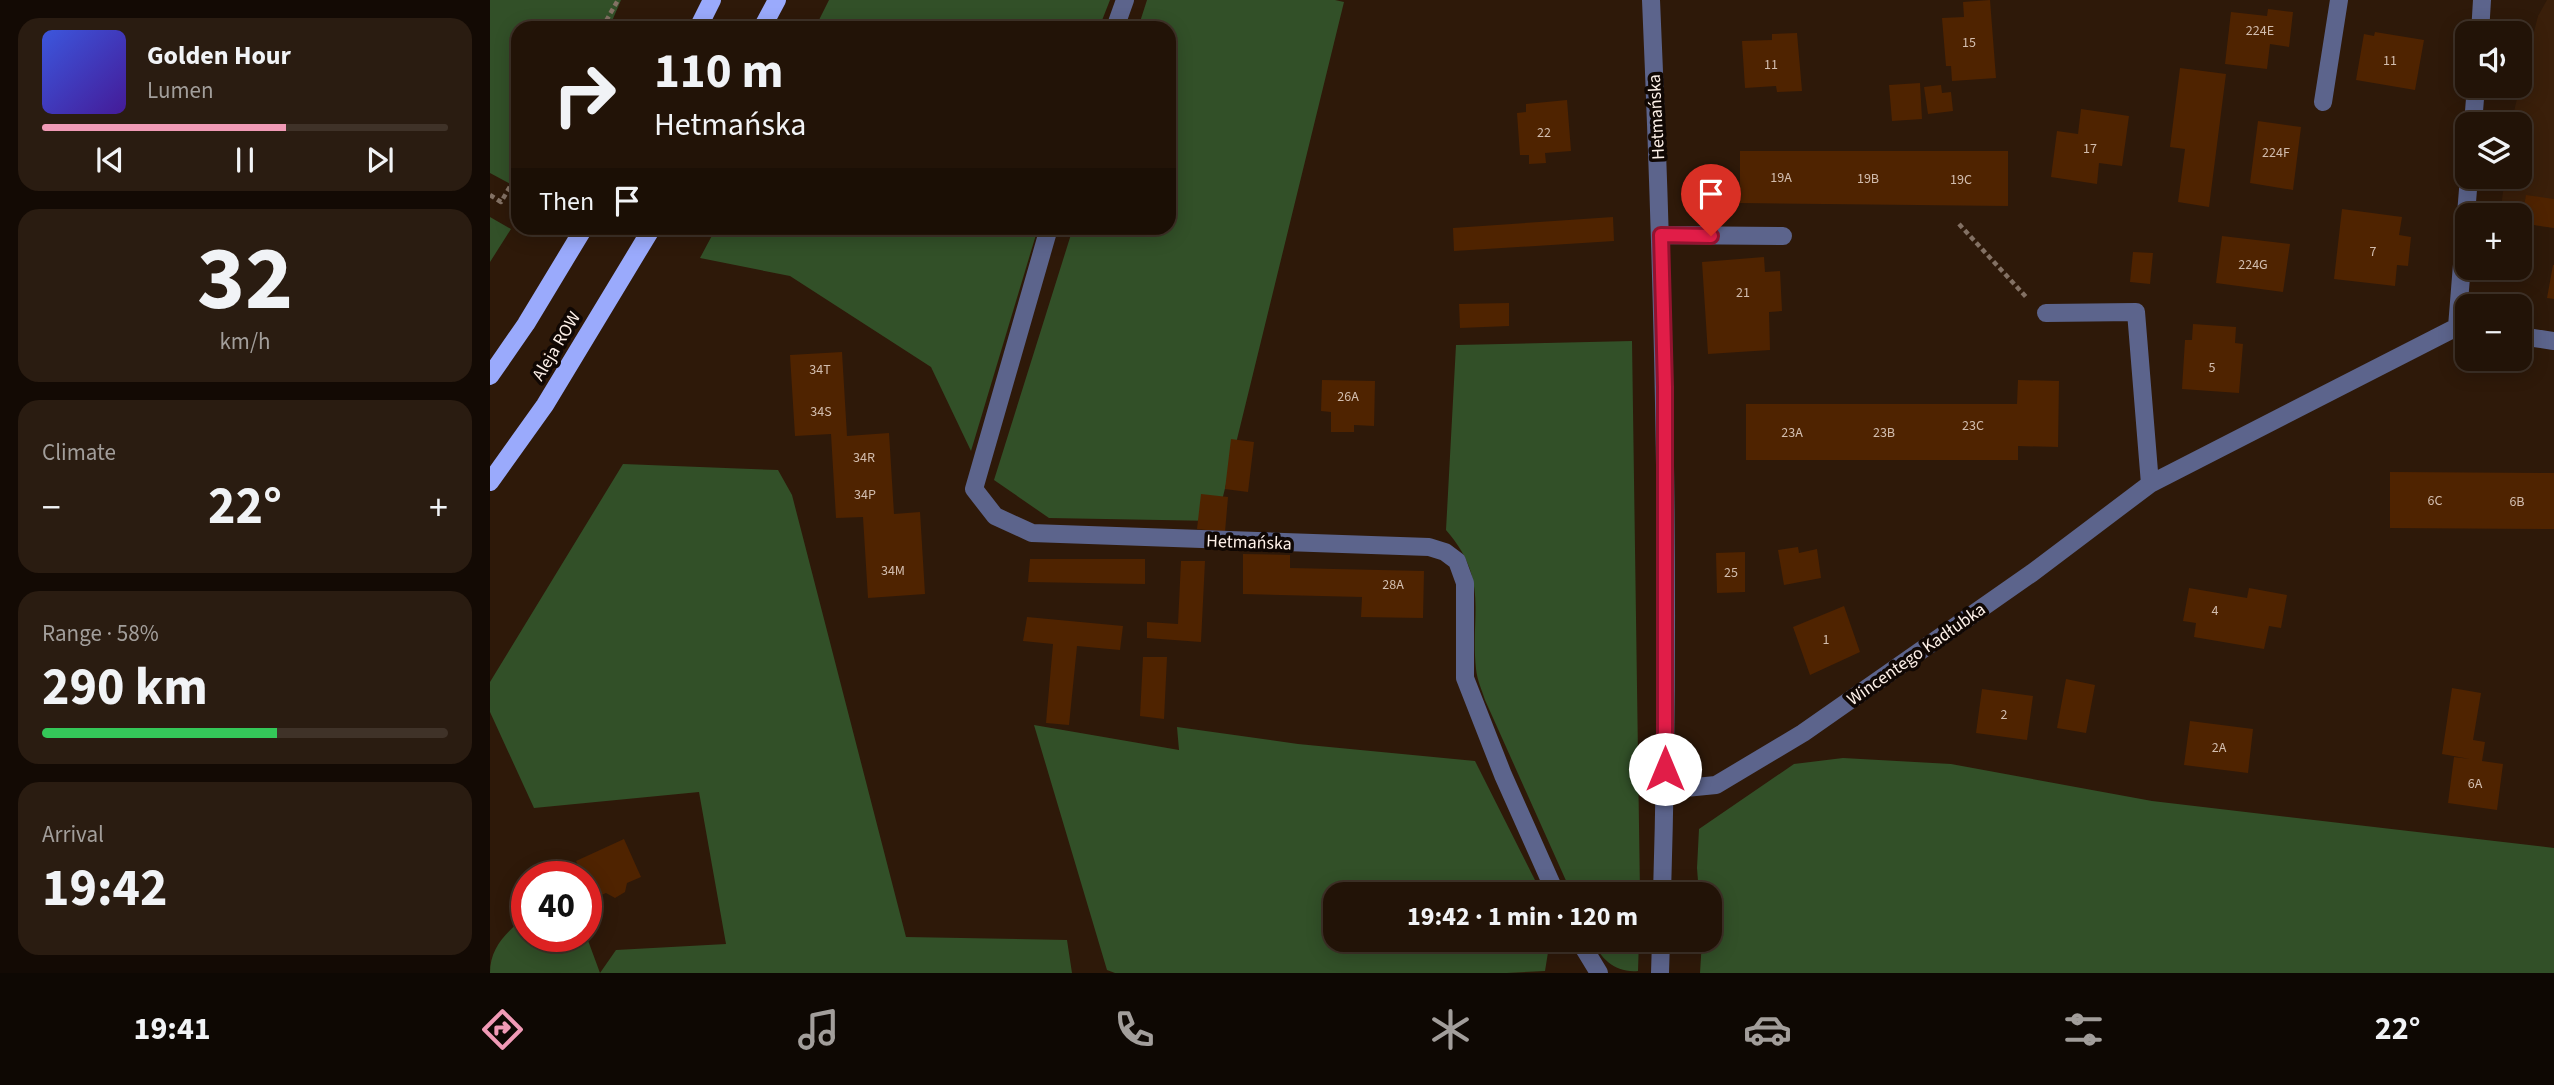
<!DOCTYPE html>
<html lang="en">
<head>
<meta charset="utf-8">
<style>
	:root { --surface:#221307; --page:#2a1c11; --text:#f1f3f6; --muted:#a29e9b; --line:#3f3228; --accent:#f09ab6 }
	body { margin:0; font-family:"Source Sans 3",sans-serif; background:var(--page); color:var(--text); height:100vh; display:flex; flex-direction:column; font-size:26px; white-space:nowrap }
	* { box-sizing:border-box; margin:0 }
	p { font-size:23px; color:var(--muted) }
	.icon { flex:none; width:38px; height:38px; fill:none; stroke:currentColor; stroke-width:2; stroke-linecap:round; stroke-linejoin:round }
	.map { position:relative; flex:1; overflow:hidden }
	.side { display:flex; flex-direction:column; gap:18px; padding:18px; background:#130a04; width:490px }
	.side>* { flex:none }
	.banner { position:absolute; left:21px; top:21px; width:665px; height:214px; border-radius:21px; box-shadow:0 4px 18px #0003,0 0 0 2px var(--line); background:#221307; color:var(--text); overflow:hidden }
	.controls { position:absolute; left:1965px; top:21px; display:grid; gap:14px }
	.controls a { display:grid; place-items:center; width:77px; height:77px; border-radius:14px; background:var(--surface); box-shadow:0 4px 18px #0003,0 0 0 2px var(--line); font-size:35px }
	.speed { position:absolute; left:21px; top:861px; display:flex; gap:14px; font-size:35px; font-weight:700; text-align:center }
	.speed>* { display:grid; place-content:center; width:91px; height:91px; border-radius:50%; background:var(--surface); box-shadow:0 4px 18px #0003,0 0 0 2px var(--line); line-height:1 }
	.speed .limit { border:10px solid #d22; background:#fff; color:#111 }
	.pin { position:absolute; display:grid; place-items:center; width:60px; height:60px; color:#fff; margin:-72px -30px; border-radius:50% 50% 50% 0; rotate:-45deg; box-shadow:0 0 7px #0007 }
	.pin .icon { rotate:45deg }
	.me { position:absolute; width:77px; margin:-38px; rotate:0deg; stroke-linejoin:round; filter:drop-shadow(0 0 5px #0008) }
	.turn { display:flex; align-items:center; gap:24px; height:147px; padding:0 28px; font-size:32px }
	.turn .icon { width:91px; height:91px; stroke-width:2.5 }
	.turn b { display:block; font-size:49px; line-height:60px }
	.then { display:flex; align-items:center; height:66px; padding:0 28px; background:#0003; gap:14px; font-size:26px }
	.big { font-size:52px; font-weight:700; line-height:1.1 }
	.side .card { flex:1; display:flex; flex-direction:column; justify-content:center; gap:10px; min-width:0; padding:0 24px; border-radius:21px; background:var(--page) }
	.side .dial { align-items:center; gap:0 }
	.dial b { font-size:91px; line-height:1 }
	.song { display:flex; align-items:center; gap:21px }
	.cover { width:84px; height:84px; border-radius:10px; background:linear-gradient(135deg,hsl(230 70% 55%),hsl(260 70% 35%)) }
	.played { height:7px; border-radius:4px; background:linear-gradient(90deg,var(--accent) 60%,var(--line) 60%) }
	.keys { display:flex; justify-content:space-around; direction:ltr }
	.heat { display:flex; justify-content:space-between; align-items:center; font-size:38px; direction:ltr }
	.charge { height:10px; border-radius:5px; background:linear-gradient(90deg,#34c759 58%,var(--line) 0) }
	.trip { position:absolute; left:833px; top:882px; width:399px; height:70px; border-radius:21px; background:var(--surface); box-shadow:0 4px 18px #0003,0 0 0 2px var(--line); font-weight:700; line-height:70px; text-align:center }
	.tabs { display:flex; height:112px; justify-content:space-around; align-items:center; background:#0e0803; color:var(--muted) }
	.tabs .icon { width:49px; height:49px }
	.tabs .on { color:var(--accent) }
	.tabs b { font-size:32px; color:var(--text) }
	main { display:flex; flex:1; min-height:0 }
	.map>svg:first-child { display:block }
	.built { fill:#3a1f0a }
	.green { fill:#325028 }
	.building { fill:#4f2300 }
	.lines { fill:none; stroke-linecap:round; stroke-linejoin:round }
	.path { stroke:#837164; stroke-width:4.5; stroke-dasharray:5 3.5; stroke-linecap:butt }
	.minor { stroke:#5c648c; stroke-width:18 }
	.major { stroke:#9aaafc; stroke-width:18 }
	.route-casing { stroke:#92132f; stroke-width:18 }
	.route { stroke:#e11d48; stroke-width:12 }
	.labels { text-anchor:middle; stroke-width:7; stroke-linejoin:round; paint-order:stroke }
	.number-label { font-size:14px; fill:#d2bdae }
	.street-label { font-size:18px; fill:#fdf0e8; stroke:#100703 }
</style>
</head>
<body>
<main>
<section class="side">
<div class="card">
<div class="song"><i class="cover"></i><div><b>Golden Hour</b><p>Lumen</p></div></div>
<div class="played"></div>
<div class="keys"><svg class="icon" aria-label="previous" viewBox="0 0 24 24"><path d="M18 5L8 12l10 7zM5 5v14"/></svg><svg class="icon" aria-label="pause" viewBox="0 0 24 24"><path d="M8 5v14M16 5v14"/></svg><svg class="icon" aria-label="next" viewBox="0 0 24 24"><path d="M6 5l10 7-10 7zM19 5v14"/></svg></div>
</div>
<div class="card dial"><b>32</b><p>km/h</p></div>
<div class="card"><p>Climate</p>
<div class="heat"><a>−</a><b class="big">22°</b><a>+</a></div>
</div>
<div class="card"><p>Range · 58%</p><b class="big">290 km</b><div class="charge"></div></div>
<div class="card"><p>Arrival</p><b class="big">19:42</b></div>
</section>
<div class="map">
<svg width="2064" height="973" viewBox="0 0 2064 973">
	<rect width="100%" height="100%" fill="#2e1909"/>
	<path class="built" d="M2057,0H2064V228L2030,223V215H2010L2015,177H2030V124H2022L2025,107L2048,16Z"/>
	<path class="green" d="M0,0H131L119,28H28V188L0,173Z
		M339,0H620L609,28H325Z
		M657,0H845L854,2L727,521L559,518L504,480L583,228H679V28H648Z
		M0,217L21,229L0,262Z
		M226,228H548L481,451L441,367L300,276L210,258Z
		M1142,341L1150,894H1082L995,700C992,690 987,680 986,669C980,612 1000,581 956,530L966,345Z
		M133,464L288,470L302,495L416,937L577,940L582,973H0C0,947 17,931 37,916V936L96,935L110,973L126,950L236,944L209,792L44,808L0,712V682Z
		M544,725L689,750L687,727L808,744L985,761L1052,894H845V940H1060L1055,971L1017,973H625L617,970Z
		M1353,758L1461,764L1662,801L2064,848V973H1210L1212,940H1220V894H1209L1207,868L1209,829L1304,764Z
		M1102,940H1149L1148,971C1125,973 1111,959 1102,940Z"/>
	<path class="building" d="M1500,0L1506,78L1462,81L1461,66H1456L1452,18L1474,17L1473,2Z
		M1778,9L1803,12L1799,47L1780,44L1777,69L1735,64L1741,12L1777,16Z
		M1885,32L1934,40L1925,90L1866,80L1874,34L1884,36Z
		M1307,33L1312,91L1287,92L1286,86L1255,88L1252,41L1282,40V34Z
		M1690,68L1736,74L1719,207L1688,202L1695,149L1680,147Z
		M1430,83L1432,119L1402,121L1399,85Z
		M1451,85L1452,93L1461,92L1463,111L1438,114L1434,87Z
		M1077,100L1081,151L1055,153L1056,163L1039,164V155H1030L1027,113L1036,112V104Z
		M1591,109L1639,116L1632,166L1609,163L1607,184L1561,177L1567,131L1588,134Z
		M1768,121L1811,127L1803,190L1760,183Z
		M1250,151H1518V206L1250,203Z
		M2036,195L2064,199V228L2031,223Z
		M1852,209L1912,217L1909,235L1921,237L1918,266L1907,265L1905,286L1844,279Z
		M1123,217L1124,241L964,251L963,228Z
		M1732,236L1800,244L1793,292L1726,283Z
		M1643,252L1663,253L1660,284L1640,282Z
		M1274,257L1275,272L1290,271L1292,311L1279,312L1280,350L1218,354L1212,262Z
		M2063,265H2064V299L2057,298Z
		M1019,303V326L970,328L969,304Z
		M1703,324L1746,327L1745,343L1753,344L1749,393L1692,389L1695,340H1702Z
		M352,352L357,436L399,433L404,514L430,512L435,594L378,598L373,517L346,518L341,434L305,436L300,355Z
		M832,380L885,381L884,426L864,425V432H841V412L831,411Z
		M1528,380L1569,381L1568,447L1528,446V460H1256V404H1527Z
		M741,439L764,442L758,492L735,489Z
		M1900,472L2064,473V529L1900,528Z
		M711,494L738,497L735,532L707,529Z
		M1308,547L1309,553L1327,549L1331,578L1294,585L1288,550Z
		M1255,552V592L1227,593L1226,553Z
		M753,554L800,555V568L934,571L933,618L871,617L872,597L753,594Z
		M540,559H655V584L538,582Z
		M691,561H715L711,642L657,638V622L688,624Z
		M1699,588L1757,598L1759,588L1797,595L1791,628L1779,626L1774,649L1704,637L1706,623L1693,621Z
		M1354,606L1370,652L1320,675L1303,627Z
		M537,617L633,626L630,650L587,646L579,725L556,723L563,644L533,641Z
		M653,657H677L674,719L650,716Z
		M1576,679L1605,685L1596,733L1567,728Z
		M1962,688L1991,693L1983,740L1995,742L1992,761L2013,764L2007,810L1958,803L1964,757L1980,759L1952,754Z
		M1492,689L1543,696L1537,740L1486,733Z
		M1700,721L1763,729L1758,773L1694,765Z
		M134,839L151,877L137,883L135,892L125,898L116,893L102,899L96,885V877H93L86,861Z"/>
	<g class="lines">
		<path class="path" d="M112,28L128,0
			M0,195L11,202L28,173
			M1469,224L1537,298"/>
		<path class="minor" d="M1161,0C1174,298 1181,596 1172,894
			M625,28L635,0
			M1990,33L1992,0
			M1833,102L1849,0
			M1983,124L1986,86
			M559,228L484,489L505,516L542,533L939,547L955,552L967,561L975,583V678L1013,775L1066,894
			M1171,235L1293,236
			M1556,313L1646,312L1660,484
			M2030,336L2064,341
			M1175,790L1226,785L1313,733L1542,573L1660,484L1967,327L1979,177
			M1089,940L1109,973
			M1170,973L1171,940"/>
		<path class="major" d="M208,28L222,0
			M272,28L287,0
			M0,376L36,324L94,228
			M0,482L55,405L162,228"/>
	</g>
	<g class="lines">
		<defs>
			<path id="route" d="M1175,769V387L1171,235L1221,236"/>
		</defs>
		<use href="#route" class="route-casing"/>
		<use href="#route" class="route"/>
	</g>
	<g class="labels">
		<g class="number-label">
			<text x="1770" y="35">224E</text>
			<text x="1479" y="47">15</text>
			<text x="1900" y="65">11</text>
			<text x="1281" y="69">11</text>
			<text x="1054" y="137">22</text>
			<text x="1600" y="153">17</text>
			<text x="1786" y="157">224F</text>
			<text x="1291" y="182">19A</text>
			<text x="1378" y="183">19B</text>
			<text x="1471" y="184">19C</text>
			<text x="1883" y="256">7</text>
			<text x="1763" y="269">224G</text>
			<text x="1253" y="297">21</text>
			<text x="1722" y="372">5</text>
			<text x="330" y="374">34T</text>
			<text x="858" y="401">26A</text>
			<text x="331" y="416">34S</text>
			<text x="1483" y="430">23C</text>
			<text x="1302" y="437">23A</text>
			<text x="1394" y="437">23B</text>
			<text x="374" y="462">34R</text>
			<text x="375" y="499">34P</text>
			<text x="1945" y="505">6C</text>
			<text x="2027" y="506">6B</text>
			<text x="403" y="575">34M</text>
			<text x="1241" y="577">25</text>
			<text x="903" y="589">28A</text>
			<text x="1725" y="615">4</text>
			<text x="1336" y="644">1</text>
			<text x="1514" y="719">2</text>
			<text x="1729" y="752">2A</text>
			<text x="1985" y="788">6A</text>
		</g>
		<g class="street-label">
			<text transform="translate(1166 117) rotate(-93)" y="6">Hetmańska</text>
			<text transform="translate(66 346) rotate(-59)" y="6">Aleja ROW</text>
			<text transform="translate(759 542) rotate(2)" y="6">Hetmańska</text>
			<text transform="translate(1426 654) rotate(-35)" y="6">Wincentego Kadłubka</text>
		</g>
	</g>
</svg>
<div class="controls">
<a><svg class="icon" aria-label="sound" viewBox="0 0 24 24"><path d="M4 9h4l5-4v14l-5-4H4zM17 9q2 3 0 6"/></svg></a>
<a><svg class="icon" aria-label="layers" viewBox="0 0 24 24"><path d="M12 4l9 5-9 5-9-5zM3 14l9 5 9-5"/></svg></a>
<a>+</a>
<a>−</a>
</div>
<div class="speed"><div class="limit">40</div></div>
<div class="pin" style="left:1221px;top:236px;background:#d93025"><svg class="icon" aria-label="arrive" viewBox="0 0 24 24"><path d="M6 21V4h12l-3 4 3 4H6"/></svg></div>
<svg class="me" style="left:1175px;top:769px" viewBox="-20 -20 40 40"><circle r="19" fill="#fff"/><path d="M0-13L10 11 0 6-10 11z" fill="#e11d48"/></svg>
<div class="trip">19:42 · 1 min · 120 m</div>
<div class="banner">
<div class="turn"><svg class="icon" aria-label="right" viewBox="0 0 24 24"><path d="M7 20v-9h11M14 6l5 5-5 5"/></svg><div><b>110 m</b>Hetmańska</div></div>
<div class="then">Then<svg class="icon" aria-label="arrive" viewBox="0 0 24 24"><path d="M6 21V4h12l-3 4 3 4H6"/></svg></div>
</div>
</div>
</main>
<nav class="tabs">
<b>19:41</b>
<svg class="icon on" aria-label="directions" viewBox="0 0 24 24"><path d="M12 3l9 9-9 9-9-9zM9 14v-3h6M13 9l2 2-2 2"/></svg>
<svg class="icon" aria-label="music" viewBox="0 0 24 24"><path d="M9 18V5l10-2v13"/><circle cx="6" cy="18" r="3"/><circle cx="16" cy="16" r="3"/></svg>
<svg class="icon" aria-label="phone" viewBox="0 0 24 24"><path d="M5 4h4l2 5-3 2q2 4 5 5l2-3 5 2v4C11 20 4 13 5 4z"/></svg>
<svg class="icon" aria-label="climate" viewBox="0 0 24 24"><path d="M12 3v18M4 7l16 10M4 17L20 7"/></svg>
<svg class="icon" aria-label="car" viewBox="0 0 24 24"><path d="M5 17H2v-5l4-1 3-4h7l3 4 3 1v5h-3M9 17h6M6 11h13"/><circle cx="7" cy="17" r="2"/><circle cx="17" cy="17" r="2"/></svg>
<svg class="icon" aria-label="filters" viewBox="0 0 24 24"><path d="M4 7h16M4 17h16"/><circle cx="9" cy="7" r="2"/><circle cx="15" cy="17" r="2"/></svg>
<b>22°</b>
</nav>
</body>
</html>
